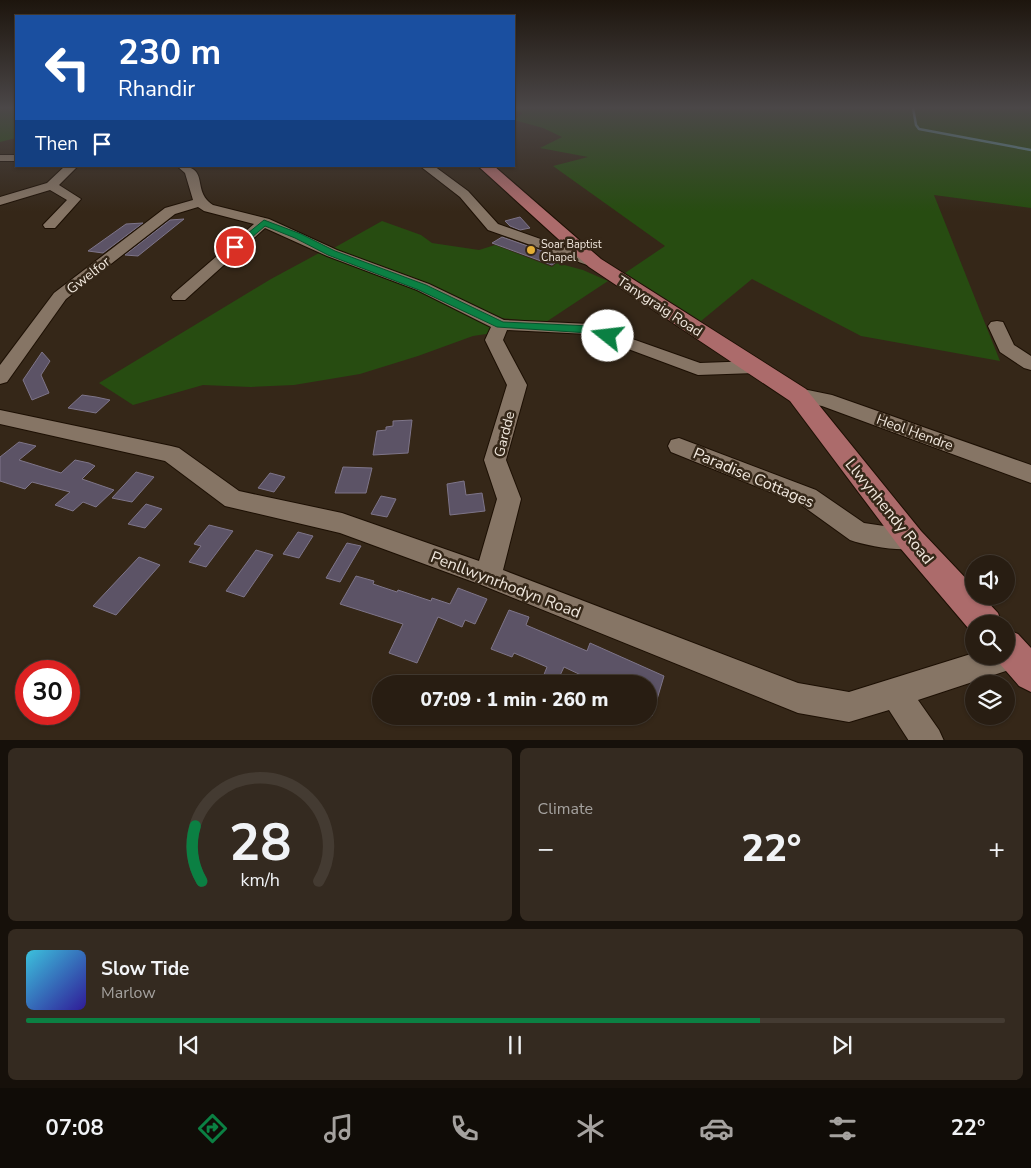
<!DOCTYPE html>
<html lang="en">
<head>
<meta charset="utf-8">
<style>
	:root { --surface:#281d12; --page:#342a20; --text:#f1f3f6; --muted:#a5a29f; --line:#443b32; --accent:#0b8043 }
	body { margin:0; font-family:"Nunito Sans",sans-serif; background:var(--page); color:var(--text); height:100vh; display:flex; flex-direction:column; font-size:19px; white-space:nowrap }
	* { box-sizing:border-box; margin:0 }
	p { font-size:16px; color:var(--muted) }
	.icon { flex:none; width:28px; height:28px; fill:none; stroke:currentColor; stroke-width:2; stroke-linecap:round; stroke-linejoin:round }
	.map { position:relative; height:740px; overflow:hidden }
	.side { display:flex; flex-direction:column; gap:8px; padding:8px; background:#16100a; flex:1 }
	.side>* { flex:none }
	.hud { position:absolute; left:15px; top:15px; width:500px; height:152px; border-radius:0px; box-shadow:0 1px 4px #0004,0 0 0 1px var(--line); background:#1a4fa0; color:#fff; overflow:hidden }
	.controls { position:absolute; left:965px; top:555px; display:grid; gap:10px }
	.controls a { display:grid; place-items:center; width:50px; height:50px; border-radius:50%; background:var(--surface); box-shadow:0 1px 4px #0004,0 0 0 1px var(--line); font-size:25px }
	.speed { position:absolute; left:15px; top:660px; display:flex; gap:10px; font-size:25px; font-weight:700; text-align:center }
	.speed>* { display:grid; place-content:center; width:65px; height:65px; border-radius:50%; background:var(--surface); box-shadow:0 1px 4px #0004,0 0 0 1px var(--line); line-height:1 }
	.speed .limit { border:8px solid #d22; background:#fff; color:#111 }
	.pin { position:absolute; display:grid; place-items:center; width:42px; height:42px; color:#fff; margin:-21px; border:2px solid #fff; border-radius:50%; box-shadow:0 1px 5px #0007 }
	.me { position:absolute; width:55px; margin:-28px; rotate:286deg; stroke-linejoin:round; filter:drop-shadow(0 0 4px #0008) }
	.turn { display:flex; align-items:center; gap:18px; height:105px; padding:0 20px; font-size:22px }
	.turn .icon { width:65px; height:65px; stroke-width:2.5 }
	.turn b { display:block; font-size:35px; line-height:42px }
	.then { display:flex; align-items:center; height:48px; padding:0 20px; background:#0003; gap:10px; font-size:19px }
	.big { font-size:38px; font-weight:800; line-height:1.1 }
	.side .card { flex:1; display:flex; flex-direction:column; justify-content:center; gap:8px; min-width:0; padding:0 18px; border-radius:8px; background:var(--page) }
	.side .dial { align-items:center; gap:0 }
	.dial svg { height:130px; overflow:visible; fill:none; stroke:var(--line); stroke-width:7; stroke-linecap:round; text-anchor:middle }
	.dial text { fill:var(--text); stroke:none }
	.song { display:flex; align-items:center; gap:15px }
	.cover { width:60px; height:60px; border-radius:8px; background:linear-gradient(135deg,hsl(190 70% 55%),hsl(250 70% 35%)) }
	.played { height:5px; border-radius:2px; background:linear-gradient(90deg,var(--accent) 75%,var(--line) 75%) }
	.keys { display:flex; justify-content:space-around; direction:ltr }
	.heat { display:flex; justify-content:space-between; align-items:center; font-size:28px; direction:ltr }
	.side .tiles { flex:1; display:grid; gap:8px; grid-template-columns:1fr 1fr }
	.card:last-child { grid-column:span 2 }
	.trip { position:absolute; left:372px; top:675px; width:285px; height:50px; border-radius:25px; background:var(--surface); box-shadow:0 1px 4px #0004,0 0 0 1px var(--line); font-weight:800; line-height:50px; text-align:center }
	.dock { display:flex; height:80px; justify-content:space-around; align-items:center; background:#100c07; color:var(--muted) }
	.dock .icon { width:35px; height:35px }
	.dock .current { color:var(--accent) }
	.dock b { font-size:22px; color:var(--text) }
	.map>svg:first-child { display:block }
	.green { fill:#274c11 }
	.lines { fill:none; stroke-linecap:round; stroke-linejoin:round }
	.stream { stroke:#62929b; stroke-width:2.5 }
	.building { fill:#5c5366; stroke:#7e7589 }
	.minor-casing { stroke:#1c0f03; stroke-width:2 }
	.major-casing { stroke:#1c0f03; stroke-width:2 }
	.minor { fill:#867565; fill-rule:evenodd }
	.major { fill:#ac6b6b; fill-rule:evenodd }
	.route { fill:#0b8043; stroke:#07532c }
	.poi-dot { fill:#e4ae35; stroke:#352718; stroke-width:2 }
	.labels { text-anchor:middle; stroke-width:5; stroke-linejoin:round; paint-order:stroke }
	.far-poi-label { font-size:11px; fill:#f0e7dd; stroke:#352718; text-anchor:start }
	.street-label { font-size:14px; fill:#f0e7dd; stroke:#352718 }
	.near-street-label { font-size:16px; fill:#f0e7dd; stroke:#352718 }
</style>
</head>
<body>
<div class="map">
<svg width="1031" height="741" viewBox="0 0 1031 741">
	<rect width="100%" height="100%" fill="#352718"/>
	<path class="green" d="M0,108H16V138L0,142Z
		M514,108H1031V208L934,195L1000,361L861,336L752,279L701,321L625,273L665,246L553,166L588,157L540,148L562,137L543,128L514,120L523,113L514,110Z
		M382,221L421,235L432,243L479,250L495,245L552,267L557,263L583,270L608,281L546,322L500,318L332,249Z
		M321,252L419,290L495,326L493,333L473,336L418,356L360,374L294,385L251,387L203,385L133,405L99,383L271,279Z"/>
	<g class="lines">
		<path class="stream" d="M913,108L916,125L919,129L1031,150"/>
	</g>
	<path class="building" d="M520,217L530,228L520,230L510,226L505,221Z
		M184,219L138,256L125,255L170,220Z
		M143,223L103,253L88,251L126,224Z
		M502,237L562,258L552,265L492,243Z
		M42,352L50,361L41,375L49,393L32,400L23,380Z
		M82,395L96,397L110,400L96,413L68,408Z
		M412,420L408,453L373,455L377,431L386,430V427L393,426V421Z
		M19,442L36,446L19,460L61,473L75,460L89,463L95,466L82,479L114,490L96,507L83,502L73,511L55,505L70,492L32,482L25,489L0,481V457Z
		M343,467L372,468L366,493H335Z
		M136,472L154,477L132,502L112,498Z
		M270,473L285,477L274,492L258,488Z
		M464,481L466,495L482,493L485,511L450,515L447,484Z
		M381,496L396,499L387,517L371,514Z
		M146,504L162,509L145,528L128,524Z
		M209,525L233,531L206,567L189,562L201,546L194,544Z
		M298,532L313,536L299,558L283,554Z
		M347,543L361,546L340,582L326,578Z
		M256,550L273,555L244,597L226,591Z
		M139,557L160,565L116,615L93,606Z
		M356,576L374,581L373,584L397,592L398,590L431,601L432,598L450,604L458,588L487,599L475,624L465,620L462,627L438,617L417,663L389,653L403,624L340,604Z
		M509,610L529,617L526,625L587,651L590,643L664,676L652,716L649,715V684H626L611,677L608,684H600L564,667L556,684L543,677L547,667L514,653L512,657L491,649Z"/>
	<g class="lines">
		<defs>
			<path id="minor" d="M0,155H16V161H0Z
				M65,166H78L59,185L81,199L55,228H45L43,225L67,200L50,190L0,205V197L47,183Z
				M177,166C212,166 190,190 213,205L269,219L337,250L429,284L504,320L590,324L700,363L755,361L762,363L764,367L762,371L755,373L698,375L588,334L507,330L503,340L527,385L506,460L521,499L503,570L798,683L849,692L974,653V656H1006V643L1014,641L1024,645L1028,655L1024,665L918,700L939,730L944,741H909L889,710L849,722L798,713L479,584L340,533L225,506L165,461L0,424V410L171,446L179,448L239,491L342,513L479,561L497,499L484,460L507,385L485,340L491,327L417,290L327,256L265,228L185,300H173L171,297L173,294L254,224L204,211L198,207L175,214L66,299L7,382L0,384V365L54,293L165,208L193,200L185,173Z
				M420,166H434L468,191L498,224L600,260L602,263L600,266H590L488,230L460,197Z
				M997,321L1003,322L1014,345L1031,356V370L1024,368L1000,352L988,326L991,322Z
				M798,388L832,395L1031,465V483L822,406L791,400L788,395L791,390Z
				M679,438L816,490L864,523L911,530L920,533L923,540L920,547C904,553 867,546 850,540L800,504L671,452L668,446L671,440Z"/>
			<path id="major" d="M478,166H494L601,259L806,389L921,531L974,587V596H982L998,613L1002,624H974V635L901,549L790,401L589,267Z
				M1006,629L1018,634L1031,648V692L1019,686L993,656H1006Z"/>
		</defs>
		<use href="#minor" class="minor-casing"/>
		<use href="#major" class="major-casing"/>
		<use href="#minor" class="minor"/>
		<use href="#major" class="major"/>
	</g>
	<linearGradient id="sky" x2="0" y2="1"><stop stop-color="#1d150d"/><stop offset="0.51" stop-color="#4b4748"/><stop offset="1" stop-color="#4b4748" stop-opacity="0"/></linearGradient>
	<rect width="1031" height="212" fill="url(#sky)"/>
	<path class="route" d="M264,220L301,234L335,251L426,285L503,322L590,326L614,336L608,339L589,333L497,327L419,290L328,255L295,238L265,226L238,249H232V246Z"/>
	<circle class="poi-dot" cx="531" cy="250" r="5"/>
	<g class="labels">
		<g class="far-poi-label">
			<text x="541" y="248">Soar Baptist<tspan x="541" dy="13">Chapel</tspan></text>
		</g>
		<g class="street-label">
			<text transform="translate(88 275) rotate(-38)" y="5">Gwelfor</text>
			<text transform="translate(660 306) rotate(33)" y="5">Tanygraig Road</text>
			<text transform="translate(915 432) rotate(20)" y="5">Heol Hendre</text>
			<text transform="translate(504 434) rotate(-76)" y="5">Gardde</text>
		</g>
		<g class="near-street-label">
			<text transform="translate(754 477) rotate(23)" y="6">Paradise Cottages</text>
			<text transform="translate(890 511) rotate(51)" y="6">Llwynhendy Road</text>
			<text transform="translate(506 584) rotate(21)" y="6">Penllwynrhodyn Road</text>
		</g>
	</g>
</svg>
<div class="controls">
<a><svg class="icon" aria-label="sound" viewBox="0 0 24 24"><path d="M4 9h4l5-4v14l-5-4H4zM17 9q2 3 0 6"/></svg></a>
<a><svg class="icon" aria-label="search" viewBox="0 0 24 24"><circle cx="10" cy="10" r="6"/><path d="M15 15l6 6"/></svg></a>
<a><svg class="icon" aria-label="layers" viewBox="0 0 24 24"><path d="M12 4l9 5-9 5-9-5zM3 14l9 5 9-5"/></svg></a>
</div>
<div class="speed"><div class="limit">30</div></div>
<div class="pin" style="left:235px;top:247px;background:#d93025"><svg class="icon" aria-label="arrive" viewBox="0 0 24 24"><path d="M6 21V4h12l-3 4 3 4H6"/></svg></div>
<svg class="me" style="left:608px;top:336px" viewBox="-20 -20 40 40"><circle r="19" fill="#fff"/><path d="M0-13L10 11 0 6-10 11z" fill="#0b8043"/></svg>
<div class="trip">07:09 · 1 min · 260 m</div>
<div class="hud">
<div class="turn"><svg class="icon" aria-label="left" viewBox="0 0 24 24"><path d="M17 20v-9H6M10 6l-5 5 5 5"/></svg><div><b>230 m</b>Rhandir</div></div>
<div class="then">Then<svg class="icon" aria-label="arrive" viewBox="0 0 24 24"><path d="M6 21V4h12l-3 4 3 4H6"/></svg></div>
</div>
</div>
<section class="side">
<div class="tiles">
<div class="card dial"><svg viewBox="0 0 100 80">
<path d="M14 69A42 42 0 1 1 86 69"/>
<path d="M14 69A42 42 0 0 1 10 35" stroke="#0b8043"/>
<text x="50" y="56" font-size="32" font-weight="700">28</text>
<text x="50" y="72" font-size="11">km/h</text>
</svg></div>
<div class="card"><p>Climate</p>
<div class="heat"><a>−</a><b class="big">22°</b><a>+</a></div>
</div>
<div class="card">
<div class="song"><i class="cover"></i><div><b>Slow Tide</b><p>Marlow</p></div></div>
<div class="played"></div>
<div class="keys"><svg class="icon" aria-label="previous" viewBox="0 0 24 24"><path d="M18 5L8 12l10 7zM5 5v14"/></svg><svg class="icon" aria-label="pause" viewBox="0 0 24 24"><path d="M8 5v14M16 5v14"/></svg><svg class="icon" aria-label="next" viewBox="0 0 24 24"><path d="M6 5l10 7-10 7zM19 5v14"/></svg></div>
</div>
</div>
</section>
<nav class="dock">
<b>07:08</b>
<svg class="icon current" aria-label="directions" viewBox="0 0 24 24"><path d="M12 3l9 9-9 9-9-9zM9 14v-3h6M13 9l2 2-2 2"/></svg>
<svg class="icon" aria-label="music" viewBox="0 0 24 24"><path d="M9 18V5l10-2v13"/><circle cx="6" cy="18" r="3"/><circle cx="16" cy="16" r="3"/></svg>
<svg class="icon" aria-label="phone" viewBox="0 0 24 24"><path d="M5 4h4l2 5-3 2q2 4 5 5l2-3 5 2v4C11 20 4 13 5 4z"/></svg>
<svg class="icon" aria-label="climate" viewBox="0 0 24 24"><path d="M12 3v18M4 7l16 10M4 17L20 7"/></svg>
<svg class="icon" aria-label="car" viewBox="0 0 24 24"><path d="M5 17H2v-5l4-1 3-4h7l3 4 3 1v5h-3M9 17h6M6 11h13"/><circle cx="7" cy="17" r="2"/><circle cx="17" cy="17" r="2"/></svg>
<svg class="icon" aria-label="filters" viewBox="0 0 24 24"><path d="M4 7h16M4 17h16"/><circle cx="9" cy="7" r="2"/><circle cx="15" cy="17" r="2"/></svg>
<b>22°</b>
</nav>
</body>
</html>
